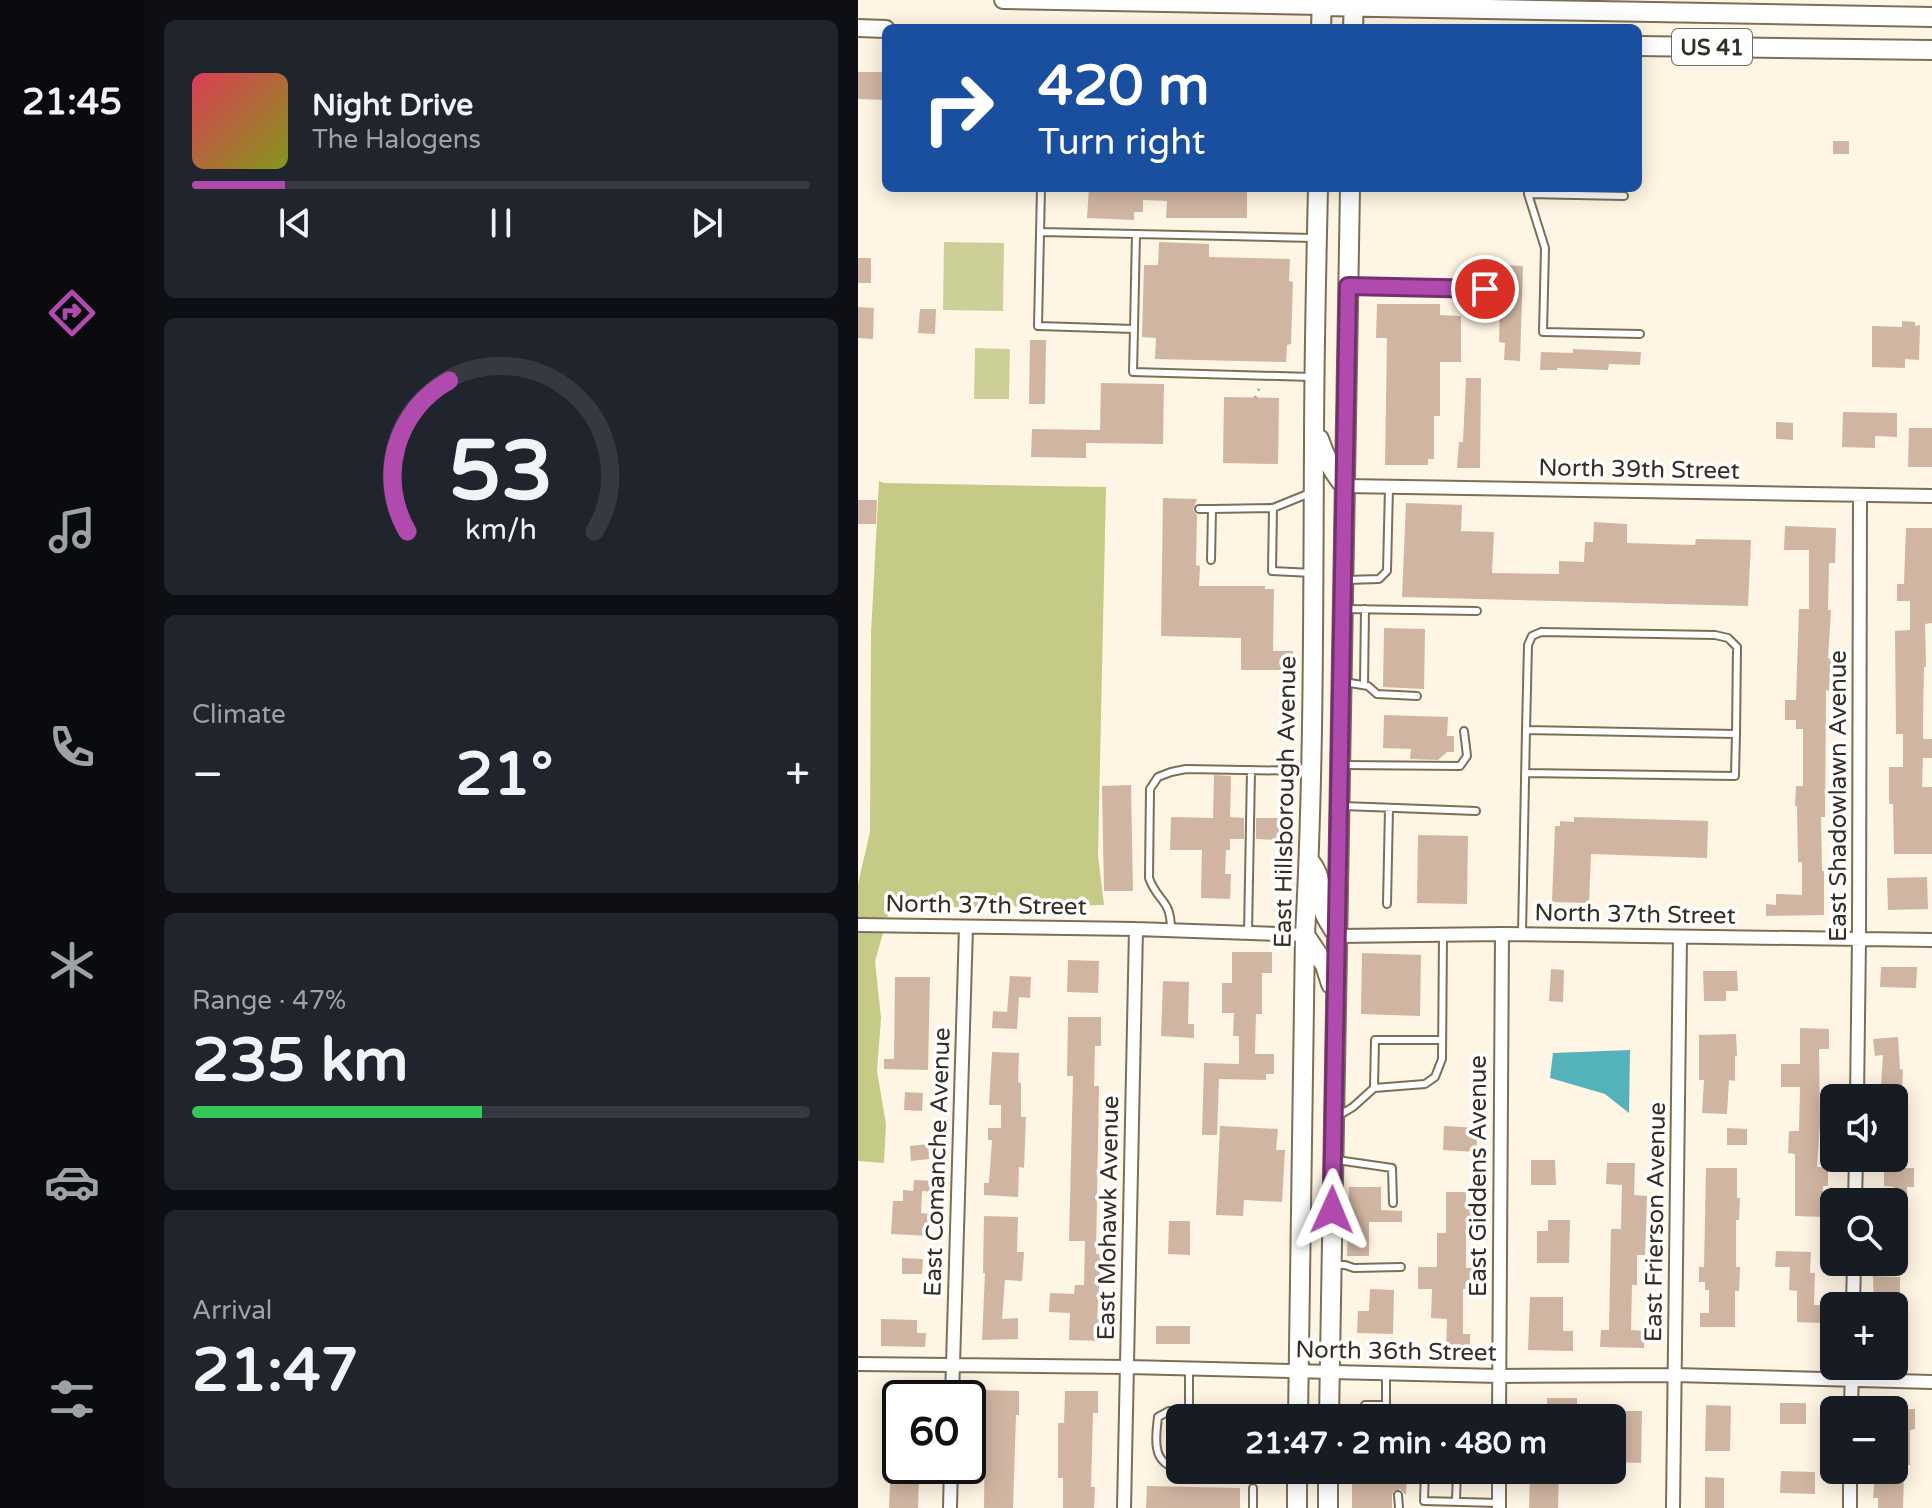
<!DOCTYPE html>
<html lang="en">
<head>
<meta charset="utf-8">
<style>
	:root { --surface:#171b24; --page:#20242c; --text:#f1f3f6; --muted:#9ea1a6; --line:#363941; --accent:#b14aad }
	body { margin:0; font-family:"Varela Round",sans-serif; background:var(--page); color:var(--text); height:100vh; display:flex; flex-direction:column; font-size:30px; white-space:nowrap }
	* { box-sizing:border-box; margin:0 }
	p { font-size:26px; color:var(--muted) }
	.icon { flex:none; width:44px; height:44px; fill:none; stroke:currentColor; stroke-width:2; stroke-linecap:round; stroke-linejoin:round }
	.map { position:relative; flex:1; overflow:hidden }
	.panel { display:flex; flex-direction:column; gap:20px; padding:20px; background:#0d0f14; width:714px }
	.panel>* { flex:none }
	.banner { position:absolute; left:24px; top:24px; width:760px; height:168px; border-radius:12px; box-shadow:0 4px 20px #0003; background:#1a4fa0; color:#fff; overflow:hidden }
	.controls { position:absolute; left:962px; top:1084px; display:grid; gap:16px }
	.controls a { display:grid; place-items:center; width:88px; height:88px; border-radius:12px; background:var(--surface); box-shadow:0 4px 20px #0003; font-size:40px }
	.speed { position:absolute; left:24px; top:1380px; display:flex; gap:16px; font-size:40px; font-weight:700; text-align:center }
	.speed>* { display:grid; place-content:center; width:104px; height:104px; border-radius:50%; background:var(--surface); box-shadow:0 4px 20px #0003; line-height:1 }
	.speed .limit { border:4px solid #111; border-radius:12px; background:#fff; color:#111 }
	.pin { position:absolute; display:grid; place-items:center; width:68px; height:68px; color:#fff; margin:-34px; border:4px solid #fff; border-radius:50%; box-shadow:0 2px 8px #0007 }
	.me { position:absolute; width:88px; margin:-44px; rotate:1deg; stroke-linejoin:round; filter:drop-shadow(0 0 6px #0008) }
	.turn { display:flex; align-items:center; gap:28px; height:168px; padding:0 24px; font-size:36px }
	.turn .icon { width:104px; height:104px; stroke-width:2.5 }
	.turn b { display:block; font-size:56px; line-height:68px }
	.big { font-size:60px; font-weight:800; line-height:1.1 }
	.panel .tile { flex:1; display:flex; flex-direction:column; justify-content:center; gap:12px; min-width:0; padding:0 28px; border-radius:12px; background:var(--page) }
	.panel .dial { align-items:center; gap:0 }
	.dial svg { height:208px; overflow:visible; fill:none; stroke:var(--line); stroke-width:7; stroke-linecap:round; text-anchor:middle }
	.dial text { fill:var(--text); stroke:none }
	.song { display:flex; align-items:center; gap:24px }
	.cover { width:96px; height:96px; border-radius:12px; background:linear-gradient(135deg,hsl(350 70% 55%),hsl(70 70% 35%)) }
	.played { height:8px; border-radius:4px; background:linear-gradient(90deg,var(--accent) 15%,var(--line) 15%) }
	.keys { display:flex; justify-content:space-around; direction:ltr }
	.heat { display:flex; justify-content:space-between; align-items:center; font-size:44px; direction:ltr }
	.charge { height:12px; border-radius:6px; background:linear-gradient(90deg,#34c759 47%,var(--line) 0) }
	.trip { position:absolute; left:308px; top:1404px; width:460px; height:80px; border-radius:12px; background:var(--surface); box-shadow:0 4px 20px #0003; font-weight:800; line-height:80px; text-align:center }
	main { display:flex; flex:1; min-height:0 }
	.tab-bar { display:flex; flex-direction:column; width:144px; justify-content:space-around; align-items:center; background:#090b0e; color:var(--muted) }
	.tab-bar .icon { width:56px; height:56px }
	.tab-bar .active { color:var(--accent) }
	.tab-bar b { font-size:36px; color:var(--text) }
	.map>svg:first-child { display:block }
	.green { fill:#ccd098 }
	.forest { fill:#c5ca86 }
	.water { fill:#54b2ba }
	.building { fill:#d0b5a2 }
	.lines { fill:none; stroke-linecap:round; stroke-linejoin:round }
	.lane-casing { stroke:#7d6f56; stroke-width:10 }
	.street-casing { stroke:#7d6f56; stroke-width:16 }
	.secondary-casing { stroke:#7d6f56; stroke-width:20 }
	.primary-casing { stroke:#7d6f56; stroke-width:22 }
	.path { stroke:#afa698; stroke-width:3; stroke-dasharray:2 6; stroke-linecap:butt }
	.lane { stroke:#fff; stroke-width:6 }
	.street { stroke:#fff; stroke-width:12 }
	.secondary { stroke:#fff; stroke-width:16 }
	.primary { stroke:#fff; stroke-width:18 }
	.route-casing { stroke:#733070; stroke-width:20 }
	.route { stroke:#b14aad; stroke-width:14 }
	.labels { text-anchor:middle; stroke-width:7; stroke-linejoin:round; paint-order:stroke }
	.shield { fill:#fff; stroke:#716d66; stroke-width:2 }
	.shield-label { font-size:22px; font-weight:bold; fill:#342e24 }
	.street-label { font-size:24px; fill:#342e24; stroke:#fff }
</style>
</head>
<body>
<main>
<nav class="tab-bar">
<b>21:45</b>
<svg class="icon active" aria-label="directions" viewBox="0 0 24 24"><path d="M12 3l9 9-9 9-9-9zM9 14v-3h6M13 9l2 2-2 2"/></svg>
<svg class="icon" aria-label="music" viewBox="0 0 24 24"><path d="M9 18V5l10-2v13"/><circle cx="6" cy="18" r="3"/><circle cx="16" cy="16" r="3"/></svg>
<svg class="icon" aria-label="phone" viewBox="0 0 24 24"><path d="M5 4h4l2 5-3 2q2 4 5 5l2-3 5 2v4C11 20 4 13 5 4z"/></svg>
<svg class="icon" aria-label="climate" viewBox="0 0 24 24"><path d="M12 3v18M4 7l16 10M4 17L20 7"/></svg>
<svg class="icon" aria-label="car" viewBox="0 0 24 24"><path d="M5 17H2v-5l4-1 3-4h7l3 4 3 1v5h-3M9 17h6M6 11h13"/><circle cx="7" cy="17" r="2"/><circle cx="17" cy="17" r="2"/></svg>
<svg class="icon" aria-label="filters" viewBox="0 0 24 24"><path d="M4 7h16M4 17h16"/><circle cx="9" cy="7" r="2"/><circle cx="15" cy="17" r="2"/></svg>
</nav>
<section class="panel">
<div class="tile">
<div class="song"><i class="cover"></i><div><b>Night Drive</b><p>The Halogens</p></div></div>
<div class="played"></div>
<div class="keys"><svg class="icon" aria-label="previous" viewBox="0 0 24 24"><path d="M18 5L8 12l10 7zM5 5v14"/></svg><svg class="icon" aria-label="pause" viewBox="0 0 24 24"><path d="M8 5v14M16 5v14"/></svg><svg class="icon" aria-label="next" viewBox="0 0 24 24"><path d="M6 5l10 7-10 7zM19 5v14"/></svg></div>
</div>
<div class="tile dial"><svg viewBox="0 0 100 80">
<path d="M14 69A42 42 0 1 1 86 69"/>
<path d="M14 69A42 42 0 0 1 30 11" stroke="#b14aad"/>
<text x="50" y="56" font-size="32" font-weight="700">53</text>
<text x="50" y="72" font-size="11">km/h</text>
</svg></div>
<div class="tile"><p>Climate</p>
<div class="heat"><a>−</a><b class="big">21°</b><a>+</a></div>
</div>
<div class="tile"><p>Range · 47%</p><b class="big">235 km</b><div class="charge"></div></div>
<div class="tile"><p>Arrival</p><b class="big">21:47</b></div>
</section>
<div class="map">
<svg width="1074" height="1508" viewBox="0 0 1074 1508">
	<rect width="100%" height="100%" fill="#fff5e4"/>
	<path class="green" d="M86,242L146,243L145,311L85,310Z
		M117,348L152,349L151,399H116Z"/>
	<path class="forest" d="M21,481L26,483L248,487L240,855L246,905L33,908L29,918H0V884L12,832L13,634Z
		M0,933H25L17,961L23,1018L19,1071L28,1124L26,1163L0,1161Z"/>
	<path class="water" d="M772,1050L771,1113L747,1094L692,1078L695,1053Z"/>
	<path class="building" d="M0,72H28V100L0,99Z
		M975,141H991V154H975Z
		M231,188H286L285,190H308V188H389V218H308L309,201L285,200V212H276V220L229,218Z
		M301,242L351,244V257L432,259L431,281L435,282L433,344L429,345L428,362L297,359L298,338L284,337L286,265H300Z
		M0,258H13V283H0Z
		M643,265L665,266L662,361L646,360L647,343L641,342Z
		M519,304H582V315L603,316V362H582V416H576V459H570V465H527L529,338H518Z
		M0,307L16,308L15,339L0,338Z
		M62,309H78L77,334L60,333Z
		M1044,321L1057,322V326L1062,325L1061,360L1047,359V368L1014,367V326L1044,327Z
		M172,340H188L187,404H171Z
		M715,349L783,352L782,365L751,364L750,370L699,368V370H682L683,352L715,353Z
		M608,378H623L622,468H599L601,442H605Z
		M243,383L306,384L305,444L228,443V458L173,457L174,429L242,430Z
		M366,397L421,398L420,464L365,463Z
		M985,412L1039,413V437L1017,436V448L984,447Z
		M918,422L935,423V440L918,439Z
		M1051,428H1074V467H1050Z
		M305,498L339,499L335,510L339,515L338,565L342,566L341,586H407V589H416L415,651H435L434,670H383V638L303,636Z
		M0,500H19L18,524H0Z
		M548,503L604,505L603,531L636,532L634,573L701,574V561L726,562L727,542H735L736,522L769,524V543L837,545L838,539L893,540L890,606L544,597Z
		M927,526L978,528L977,563H971L970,610H973L970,658H983V669H972L971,691L968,690L967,817H963L964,871H966V915L908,916V904L918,905V894L944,895V862H940L939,806H937L938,786H945V729H938V720H927V700H938L941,609H951V550H926Z
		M1048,528H1074V623L1067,624L1068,667H1066L1065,719V739H1074V758H1065L1064,787H1074V854H1036L1035,804H1031V767H1045V734H1038L1037,631L1052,630V601H1039V584H1046Z
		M526,628L567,629L566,689L525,687Z
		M526,715L590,717L589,736H596V752H589L580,760L552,759L553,749L525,748Z
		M356,775L373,776L372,817L386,818V839H372V850H368L367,874H373L372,899L343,898L344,850H312L313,817L355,818Z
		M273,785L275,891H246L244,786Z
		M716,817L850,821L849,858L733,854L731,903L694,902L697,826H702V821L716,822Z
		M398,818H421V840L398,839Z
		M560,835L610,836L609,904L559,903Z
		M1069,877L1070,909L1030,910L1029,878Z
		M374,952H414V973H404V1014H398L397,1054H416V1074H408V1080L361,1079L359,1135H344L346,1063L381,1064V1036H375L376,1013H364V983H374Z
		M504,953L563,955L562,1016L503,1014Z
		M210,960L241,961L240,993L209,992Z
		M1023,967H1059L1058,988L1022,987Z
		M693,969L706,970L705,1002L691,1001Z
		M845,971H879L880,991H868V1001H846Z
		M152,976L173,977L172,998L161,997L159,1029L134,1028L135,1011L149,1012Z
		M37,977H72L70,1070L26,1069V1059H36Z
		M305,981L331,982L330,1024H336V1038L303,1036Z
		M210,1017H243V1046H237L236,1086H241L238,1254H243L239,1319H245L244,1341L211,1340L212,1313L191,1312L192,1293L216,1294L217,1285H226L227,1241H211L215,1076H209Z
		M942,1028L971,1029V1049H961L962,1123L959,1167H970V1186H965L964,1217L937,1216V1154L930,1153L931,1131H941L942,1087H923V1064H942Z
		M878,1034L879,1056H877V1081L871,1080L869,1114L844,1113L846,1080H841V1035Z
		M1040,1037L1042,1069L1045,1070L1044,1087L1023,1086L1025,1055L1017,1056L1015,1039Z
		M134,1052L161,1053L160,1082L163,1083V1117H168L166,1168L161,1167L160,1197L126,1195V1183H131L134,1140H130V1128H143V1105H131Z
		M47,1092L65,1093L64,1111L46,1110Z
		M362,1126L420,1129L418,1150H427L424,1202L386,1200L385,1216L358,1215Z
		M586,1126L620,1128L618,1152L585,1150Z
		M869,1128L889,1129V1145H869Z
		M70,1144L71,1159L53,1161L52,1146Z
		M673,1160H697L698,1185H673Z
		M749,1163H777L776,1195L789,1196L787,1255H779V1285H774L773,1330L787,1331L786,1348L742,1347L743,1330H751L753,1229H763L764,1185L748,1184Z
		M848,1168H879V1198H882L881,1220H878V1267H882L881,1291H877V1327H842V1313H851V1290H847V1282H841V1267H846Z
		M1026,1168H1056V1187H1049L1050,1223H1036V1187L1026,1186Z
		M56,1180L75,1181L74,1192L64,1191L63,1213L73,1214L72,1236L33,1234L35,1201H45V1190L55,1191Z
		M491,1187H523V1210L544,1211V1222H511V1256H489Z
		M588,1192H608V1202L618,1201V1222L608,1221V1268H624V1289H605V1334H612V1354H588L589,1319L573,1318L574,1289H560V1267H579V1233H588Z
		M126,1216L160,1217L159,1252H166L164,1281L147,1280L144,1319L160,1318V1339L124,1340L127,1273H125Z
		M690,1220H712L711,1263H679V1231H690Z
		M311,1221H332V1255L310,1254Z
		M918,1251L953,1252L952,1273H957L956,1305H963V1323L939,1322V1291L931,1290L932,1267H917Z
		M44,1258L65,1259L64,1274H44Z
		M1015,1276L1042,1277V1306H1016Z
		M512,1289L536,1290L535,1334L499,1333L500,1311H511Z
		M672,1297H705V1331H715V1351L670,1350Z
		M23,1319L59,1320V1333H68L67,1347L23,1346Z
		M298,1326H332V1344H298Z
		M47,1385H68V1398H47Z
		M124,1390L161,1391V1415H158L155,1508H126L127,1414H124Z
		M207,1391H240V1413H235L233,1487H237L236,1508H205V1478H200V1423H206Z
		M689,1398H719V1418H689Z
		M922,1403H948V1424H922Z
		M848,1405L873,1406L872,1451H847Z
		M1036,1409H1057V1429L1052,1430V1465H1036Z
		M762,1411H784L783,1463L754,1462V1431H761Z
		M31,1422H42V1438H31Z
		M33,1466H66V1478H61L60,1508H31Z
		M494,1470H534L533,1479L538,1484H544L549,1479L548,1495L542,1489L536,1491L534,1495V1508H494Z
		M672,1470H701L700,1508H671Z
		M923,1471L957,1472V1494L922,1493Z
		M1017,1474L1046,1475L1045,1508H1020V1498H1015Z
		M847,1477L866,1478V1508H847Z
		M289,1486L382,1488V1508H288Z"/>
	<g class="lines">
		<defs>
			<path id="lane" d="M183,188L180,326L276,329L275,372L453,377
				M670,188V194L766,196
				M670,194L687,248L685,332L782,334
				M182,232L278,234L276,329
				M278,234L455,238
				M494,286L627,289
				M415,508L414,571L455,573
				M341,509H354
				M353,560L354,509L415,508L452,493
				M489,580L521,579L529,571L531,487
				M486,609L619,611
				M486,682L510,686L519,694L559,696
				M506,685L507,609
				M668,730L670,645L674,636L683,632L857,635L870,638L879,647L878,734
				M486,765L602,766L609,756L606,731
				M485,806L618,811
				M529,904L531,808
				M313,930C313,898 300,903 291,878L292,789L300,777L313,772L328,769L452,771
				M390,933L393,770
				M664,933L668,730L878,734L877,776L667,773
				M516,1088L517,1040H584
				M480,1116L495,1107L516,1088L567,1084L577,1077L584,1059L585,935
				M479,1160L534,1168L535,1203
				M477,1265H487L496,1268L543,1267
				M331,1368V1411H397V1418
				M331,1411H311L300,1417C299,1427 297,1439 299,1448C303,1480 359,1472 382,1472L391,1470
				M507,1418V1405H528V1373
				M417,1470L436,1471
				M567,1470L566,1501L641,1503
				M541,1479L544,1470
				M540,1495L541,1508
				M598,1501L599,1470
				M395,1508V1488"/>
			<path id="street" d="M487,486L1074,496
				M0,925L278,929L447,935
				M480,936L644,934L1074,940
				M999,1098L1001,939L1002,495
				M997,1202L998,1158
				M995,1306L996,1262
				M0,1364L270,1367L641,1376L817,1375L1074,1382
				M94,1398L108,927
				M993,1410L994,1366
				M641,1418L644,934
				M641,1470V1508
				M92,1508L93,1466
				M266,1508L278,929
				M815,1508L822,937
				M992,1508V1470"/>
			<path id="secondary" d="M145,0L464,6
				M0,28L28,29"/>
			<path id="primary" d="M464,6L1074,17
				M463,28L464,0
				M495,28L496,0
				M780,46L1074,50
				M461,439C467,457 474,472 487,486
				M453,863C464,877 461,889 464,906C466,917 474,926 479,935
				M447,935L467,965L473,984
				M440,1418L447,935C456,773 455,611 456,449C456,362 458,275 460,188
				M471,1418L492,188
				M439,1508V1470
				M470,1508V1470"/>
		</defs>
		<use href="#lane" class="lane-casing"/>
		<use href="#street" class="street-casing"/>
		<use href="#secondary" class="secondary-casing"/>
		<use href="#primary" class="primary-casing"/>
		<path class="path" d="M397,398L402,387"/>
		<use href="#lane" class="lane"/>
		<use href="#street" class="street"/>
		<use href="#secondary" class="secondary"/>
		<use href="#primary" class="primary"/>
	</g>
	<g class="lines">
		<defs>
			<path id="route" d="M474,1210L490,286L627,289"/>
		</defs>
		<use href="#route" class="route-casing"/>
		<use href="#route" class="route"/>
	</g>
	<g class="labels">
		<rect class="shield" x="814" y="29" width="80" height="36" rx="6"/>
		<g class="shield-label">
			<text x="854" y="55">US 41</text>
		</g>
		<g class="street-label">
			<text transform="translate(781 469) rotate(1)" y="8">North 39th Street</text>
			<text transform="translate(980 796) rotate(-90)" y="8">East Shadowlawn Avenue</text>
			<text transform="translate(427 802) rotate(-89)" y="8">East Hillsborough Avenue</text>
			<text transform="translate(128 905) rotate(1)" y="8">North 37th Street</text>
			<text transform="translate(777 914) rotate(1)" y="8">North 37th Street</text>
			<text transform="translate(79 1162) rotate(-88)" y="8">East Comanche Avenue</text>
			<text transform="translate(620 1176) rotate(-90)" y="8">East Giddens Avenue</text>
			<text transform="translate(250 1218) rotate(-89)" y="8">East Mohawk Avenue</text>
			<text transform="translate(797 1222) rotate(-89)" y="8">East Frierson Avenue</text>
			<text transform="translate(538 1351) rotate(1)" y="8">North 36th Street</text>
		</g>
	</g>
</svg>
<div class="controls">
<a><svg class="icon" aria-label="sound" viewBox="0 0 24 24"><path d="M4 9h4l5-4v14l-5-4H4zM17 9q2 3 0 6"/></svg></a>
<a><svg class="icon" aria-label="search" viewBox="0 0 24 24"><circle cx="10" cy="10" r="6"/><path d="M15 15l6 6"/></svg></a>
<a>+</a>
<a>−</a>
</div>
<div class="speed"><div class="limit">60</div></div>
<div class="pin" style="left:627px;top:289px;background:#d93025"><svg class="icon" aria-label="arrive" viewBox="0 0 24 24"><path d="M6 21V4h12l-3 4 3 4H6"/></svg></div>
<svg class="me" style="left:474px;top:1210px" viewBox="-20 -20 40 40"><path d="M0-17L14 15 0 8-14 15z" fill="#b14aad" stroke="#fff" stroke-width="4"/></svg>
<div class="trip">21:47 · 2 min · 480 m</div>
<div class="banner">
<div class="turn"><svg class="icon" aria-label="right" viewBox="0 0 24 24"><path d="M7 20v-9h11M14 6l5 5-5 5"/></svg><div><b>420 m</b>Turn right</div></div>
</div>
</div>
</main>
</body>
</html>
